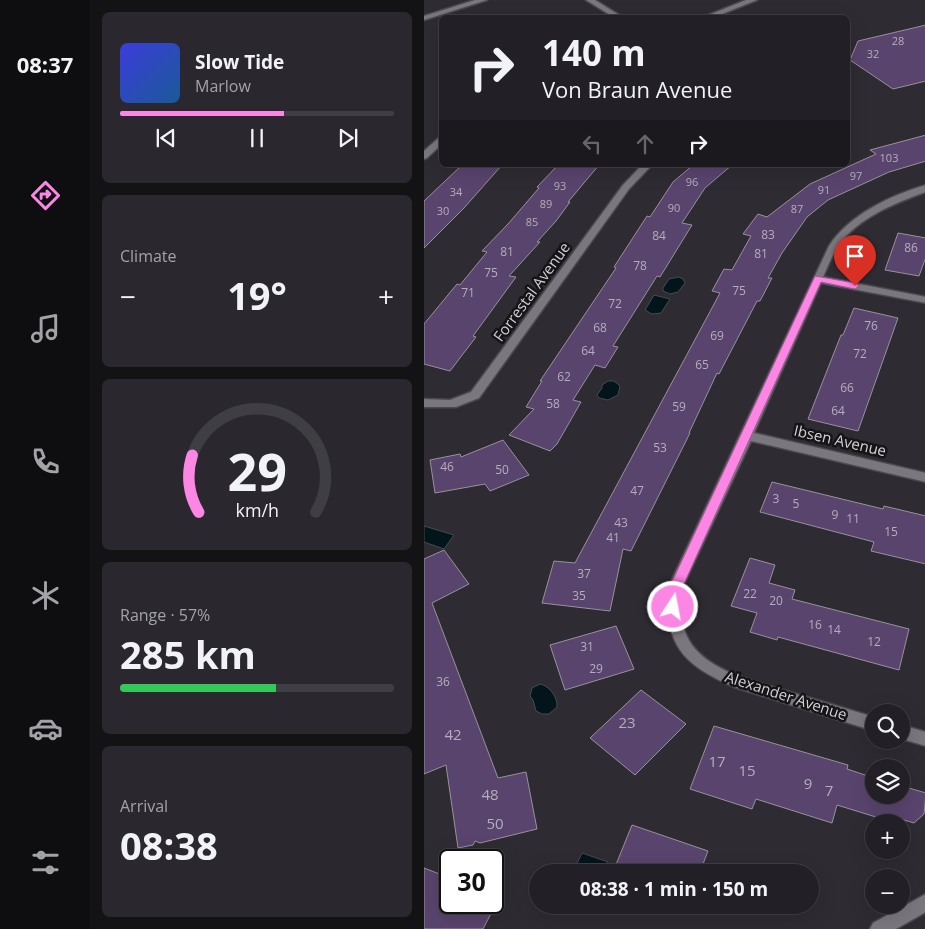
<!DOCTYPE html>
<html lang="en">
<head>
<meta charset="utf-8">
<style>
	:root { --surface:#222026; --page:#2a282e; --text:#f1f3f6; --muted:#a2a3a7; --line:#3f3e43; --accent:#fc86e4 }
	body { margin:0; font-family:"Open Sans",sans-serif; background:var(--page); color:var(--text); height:100vh; display:flex; flex-direction:column; font-size:19px; white-space:nowrap }
	* { box-sizing:border-box; margin:0 }
	p { font-size:16px; color:var(--muted) }
	.icon { flex:none; width:28px; height:28px; fill:none; stroke:currentColor; stroke-width:2; stroke-linecap:round; stroke-linejoin:round }
	.map { position:relative; flex:1; overflow:hidden }
	.panel { display:flex; flex-direction:column; gap:12px; padding:12px; background:#131215; width:334px }
	.panel>* { flex:none }
	.top-card { position:absolute; left:15px; top:15px; width:411px; height:152px; border-radius:8px; box-shadow:0 5px 20px #0002,0 0 0 1px var(--line); background:#222026; color:var(--text); overflow:hidden }
	.fabs { position:absolute; left:441px; top:704px; display:grid; gap:10px }
	.fabs a { display:grid; place-items:center; width:45px; height:45px; border-radius:50%; background:var(--surface); box-shadow:0 5px 20px #0002,0 0 0 1px var(--line); font-size:25px }
	.speed { position:absolute; left:15px; top:849px; display:flex; gap:10px; font-size:25px; font-weight:700; text-align:center }
	.speed>* { display:grid; place-content:center; width:65px; height:65px; border-radius:50%; background:var(--surface); box-shadow:0 5px 20px #0002,0 0 0 1px var(--line); line-height:1 }
	.speed .limit { border:2px solid #111; border-radius:8px; background:#fff; color:#111 }
	.pin { position:absolute; display:grid; place-items:center; width:42px; height:42px; color:#fff; margin:-51px -21px; border-radius:50% 50% 50% 0; rotate:-45deg; box-shadow:0 0 5px #0007 }
	.pin .icon { rotate:45deg }
	.me { position:absolute; width:55px; margin:-28px; rotate:11deg; stroke-linejoin:round; filter:drop-shadow(0 0 4px #0008) }
	.turn { display:flex; align-items:center; gap:18px; height:105px; padding:0 20px; font-size:22px }
	.turn .icon { width:65px; height:65px; stroke-width:2.5 }
	.turn b { display:block; font-size:35px; line-height:42px }
	.lanes { display:flex; align-items:center; height:48px; padding:0 20px; background:#0003; justify-content:center; gap:25px; direction:ltr }
	.lanes .off { opacity:.35 }
	.big { font-size:38px; font-weight:700; line-height:1.1 }
	.panel .tile { flex:1; display:flex; flex-direction:column; justify-content:center; gap:8px; min-width:0; padding:0 18px; border-radius:8px; background:var(--page) }
	.panel .dial { align-items:center; gap:0 }
	.dial svg { height:130px; overflow:visible; fill:none; stroke:var(--line); stroke-width:7; stroke-linecap:round; text-anchor:middle }
	.dial text { fill:var(--text); stroke:none }
	.song { display:flex; align-items:center; gap:15px }
	.cover { width:60px; height:60px; border-radius:8px; background:linear-gradient(135deg,hsl(240 70% 55%),hsl(210 70% 35%)) }
	.played { height:5px; border-radius:2px; background:linear-gradient(90deg,var(--accent) 60%,var(--line) 60%) }
	.keys { display:flex; justify-content:space-around; direction:ltr }
	.heat { display:flex; justify-content:space-between; align-items:center; font-size:28px; direction:ltr }
	.charge { height:8px; border-radius:4px; background:linear-gradient(90deg,#34c759 57%,var(--line) 0) }
	.trip { position:absolute; left:105px; top:864px; width:290px; height:50px; border-radius:25px; background:var(--surface); box-shadow:0 5px 20px #0002,0 0 0 1px var(--line); font-weight:700; line-height:50px; text-align:center }
	main { display:flex; flex:1; min-height:0 }
	.tabs { display:flex; flex-direction:column; width:90px; justify-content:space-around; align-items:center; background:#0e0d0f; color:var(--muted) }
	.tabs .icon { width:35px; height:35px }
	.tabs .selected { color:var(--accent) }
	.tabs b { font-size:22px; color:var(--text) }
	.map>svg:first-child { display:block }
	.water { fill:#03151b; stroke:#414d53 }
	.building { fill:#59446d; stroke:#97929b }
	.lines { fill:none; stroke-linecap:round; stroke-linejoin:round }
	.minor-casing { stroke:#4c484e; stroke-width:3 }
	.tertiary-casing { stroke:#4c484e; stroke-width:3 }
	.secondary-casing { stroke:#4c484e; stroke-width:3 }
	.minor { fill:#7b777f; fill-rule:evenodd }
	.tertiary { fill:#7b777f; fill-rule:evenodd }
	.secondary { fill:#7b777f; fill-rule:evenodd }
	.route { fill:#fc86e4; stroke:#a45794 }
	.labels { text-anchor:middle; stroke-width:5; stroke-linejoin:round; paint-order:stroke }
	.far-number-label { font-size:11px; fill:#b4aebb }
	.number-label { font-size:12px; fill:#b4aebb }
	.street-label { font-size:15px; fill:#d3d1d5; stroke:#161417 }
	.near-number-label { font-size:15px; fill:#b4aebb }
</style>
</head>
<body>
<main>
<nav class="tabs">
<b>08:37</b>
<svg class="icon selected" aria-label="directions" viewBox="0 0 24 24"><path d="M12 3l9 9-9 9-9-9zM9 14v-3h6M13 9l2 2-2 2"/></svg>
<svg class="icon" aria-label="music" viewBox="0 0 24 24"><path d="M9 18V5l10-2v13"/><circle cx="6" cy="18" r="3"/><circle cx="16" cy="16" r="3"/></svg>
<svg class="icon" aria-label="phone" viewBox="0 0 24 24"><path d="M5 4h4l2 5-3 2q2 4 5 5l2-3 5 2v4C11 20 4 13 5 4z"/></svg>
<svg class="icon" aria-label="climate" viewBox="0 0 24 24"><path d="M12 3v18M4 7l16 10M4 17L20 7"/></svg>
<svg class="icon" aria-label="car" viewBox="0 0 24 24"><path d="M5 17H2v-5l4-1 3-4h7l3 4 3 1v5h-3M9 17h6M6 11h13"/><circle cx="7" cy="17" r="2"/><circle cx="17" cy="17" r="2"/></svg>
<svg class="icon" aria-label="filters" viewBox="0 0 24 24"><path d="M4 7h16M4 17h16"/><circle cx="9" cy="7" r="2"/><circle cx="15" cy="17" r="2"/></svg>
</nav>
<section class="panel">
<div class="tile">
<div class="song"><i class="cover"></i><div><b>Slow Tide</b><p>Marlow</p></div></div>
<div class="played"></div>
<div class="keys"><svg class="icon" aria-label="previous" viewBox="0 0 24 24"><path d="M18 5L8 12l10 7zM5 5v14"/></svg><svg class="icon" aria-label="pause" viewBox="0 0 24 24"><path d="M8 5v14M16 5v14"/></svg><svg class="icon" aria-label="next" viewBox="0 0 24 24"><path d="M6 5l10 7-10 7zM19 5v14"/></svg></div>
</div>
<div class="tile"><p>Climate</p>
<div class="heat"><a>−</a><b class="big">19°</b><a>+</a></div>
</div>
<div class="tile dial"><svg viewBox="0 0 100 80">
<path d="M14 69A42 42 0 1 1 86 69"/>
<path d="M14 69A42 42 0 0 1 10 34" stroke="#fc86e4"/>
<text x="50" y="56" font-size="32" font-weight="700">29</text>
<text x="50" y="72" font-size="11">km/h</text>
</svg></div>
<div class="tile"><p>Range · 57%</p><b class="big">285 km</b><div class="charge"></div></div>
<div class="tile"><p>Arrival</p><b class="big">08:38</b></div>
</section>
<div class="map">
<svg width="502" height="929" viewBox="0 0 502 929">
	<rect width="100%" height="100%" fill="#2e2b32"/>
	<path class="water" d="M255,277L259,279L261,283L254,292L246,294L239,291V288L245,279Z
		M230,295L246,299L237,313L228,314L221,310Z
		M190,381L196,386L194,395L184,400L175,398L173,395L178,388V385L184,381Z
		M0,526L30,535L20,549L0,542Z
		M116,684C126,686 134,698 133,707L125,714H118L112,711L109,700L106,696L108,688Z
		M158,853L184,862L179,872H149Z"/>
	<path class="building" d="M502,25V81L469,89L426,60L434,41Z
		M502,135V161L465,172L404,200L383,217L358,253L344,278H348L336,301H333L295,374L293,373L265,433H266L207,551L199,549L186,611L118,603L130,561L151,563L296,293L288,291L300,269L308,270L327,236L319,234L334,214L343,217L386,184L452,154L446,150Z
		M38,165H78L40,208L0,248V201Z
		M134,165H175L144,202H146L132,221L113,242H116L85,276L92,277L49,336L52,337L26,371L0,364V324L33,284L36,285L63,252L58,251L84,224L115,188L113,187Z
		M269,165H308L281,188L258,223L268,225L236,277L233,276L189,346L194,347L181,368L171,365L149,400L157,402L133,444L126,451L85,435L110,409L102,407L118,381H116L192,268L190,267L223,216L226,217L249,182Z
		M474,233L502,238V257L495,276L461,270Z
		M430,308L474,318L434,431L384,419L417,335H419Z
		M79,440L105,475L66,491L61,484L11,493L6,460L36,454L37,457Z
		M348,482L459,509L460,506L502,516V564L447,551L450,542L336,512Z
		M20,550L45,584L8,603L74,778L102,772L113,829L56,843L51,841L49,845L34,848L22,765L0,774V559Z
		M326,558L351,565L345,583L371,590L368,599L485,629L475,670L354,637L353,640L326,632L333,613L307,606Z
		M192,626L210,669L141,690L126,645Z
		M217,690L262,724L211,775L166,738Z
		M290,726L424,765L423,769L450,778V795H478V786L502,793L500,814L490,823L470,817L468,822L413,805L408,823L332,799L328,809L266,789Z
		M208,825L284,851L276,872H189Z
		M0,868L26,878V902H73L59,929H0Z"/>
	<g class="lines">
		<defs>
			<path id="minor" d="M162,0H171L200,18H191Z
				M322,0H333L288,18H277Z
				M18,135V144L3,158L0,159V151Z
				M218,165H228L205,189L55,398L32,407H0V399L26,400L47,392L199,185Z
				M502,185V192C471,203 434,218 415,245C408,255 404,266 399,277L502,297V303L397,283L330,433L502,473V482L327,441L259,586C257,607 255,627 268,645C288,672 328,680 359,690C389,699 420,708 450,717V731L310,687C258,664 240,645 245,586L405,246C425,215 467,195 502,185Z
				M478,725L502,732V746L478,739Z"/>
			<path id="tertiary" d="M502,894V912L472,929H446L449,923Z"/>
			<path id="secondary" d="M51,0H63L0,20V16Z"/>
		</defs>
		<use href="#minor" class="minor-casing"/>
		<use href="#tertiary" class="tertiary-casing"/>
		<use href="#secondary" class="secondary-casing"/>
		<use href="#minor" class="minor"/>
		<use href="#tertiary" class="tertiary"/>
		<use href="#secondary" class="secondary"/>
	</g>
	<path class="route" d="M391,276L431,283L435,286L431,289L397,282L259,586L254,610H245L243,607L246,586Z"/>
	<g class="labels">
		<g class="far-number-label">
			<text x="474" y="45">28</text>
			<text x="449" y="58">32</text>
			<text x="465" y="162">103</text>
			<text x="432" y="180">97</text>
			<text x="268" y="186">96</text>
			<text x="136" y="190">93</text>
			<text x="400" y="194">91</text>
			<text x="32" y="196">34</text>
			<text x="122" y="208">89</text>
			<text x="250" y="212">90</text>
			<text x="373" y="213">87</text>
			<text x="19" y="215">30</text>
			<text x="108" y="226">85</text>
		</g>
		<g class="number-label">
			<text x="344" y="239">83</text>
			<text x="235" y="240">84</text>
			<text x="487" y="252">86</text>
			<text x="83" y="256">81</text>
			<text x="337" y="258">81</text>
			<text x="216" y="270">78</text>
			<text x="67" y="277">75</text>
			<text x="315" y="295">75</text>
			<text x="44" y="297">71</text>
			<text x="191" y="308">72</text>
			<text x="447" y="330">76</text>
			<text x="176" y="332">68</text>
			<text x="293" y="340">69</text>
			<text x="164" y="355">64</text>
			<text x="436" y="358">72</text>
			<text x="278" y="369">65</text>
			<text x="140" y="381">62</text>
			<text x="423" y="392">66</text>
			<text x="129" y="408">58</text>
			<text x="255" y="411">59</text>
			<text x="414" y="415">64</text>
			<text x="236" y="452">53</text>
			<text x="23" y="471">46</text>
			<text x="78" y="474">50</text>
			<text x="213" y="495">47</text>
			<text x="352" y="503">3</text>
			<text x="372" y="508">5</text>
			<text x="411" y="519">9</text>
			<text x="429" y="523">11</text>
			<text x="197" y="527">43</text>
			<text x="467" y="536">15</text>
			<text x="189" y="542">41</text>
			<text x="160" y="578">37</text>
			<text x="326" y="598">22</text>
			<text x="155" y="600">35</text>
			<text x="352" y="605">20</text>
			<text x="391" y="629">16</text>
			<text x="410" y="634">14</text>
			<text x="450" y="646">12</text>
			<text x="163" y="651">31</text>
			<text x="172" y="673">29</text>
			<text x="19" y="686">36</text>
		</g>
		<g class="street-label">
			<text transform="translate(108 292) rotate(-54)" y="5">Forrestal Avenue</text>
			<text transform="translate(416 441) rotate(13)" y="5">Ibsen Avenue</text>
			<text transform="translate(362 696) rotate(18)" y="5">Alexander Avenue</text>
		</g>
		<g class="near-number-label">
			<text x="203" y="728">23</text>
			<text x="29" y="740">42</text>
			<text x="293" y="767">17</text>
			<text x="323" y="776">15</text>
			<text x="384" y="789">9</text>
			<text x="405" y="796">7</text>
			<text x="66" y="800">48</text>
			<text x="71" y="829">50</text>
		</g>
	</g>
</svg>
<div class="fabs">
<a><svg class="icon" aria-label="search" viewBox="0 0 24 24"><circle cx="10" cy="10" r="6"/><path d="M15 15l6 6"/></svg></a>
<a><svg class="icon" aria-label="layers" viewBox="0 0 24 24"><path d="M12 4l9 5-9 5-9-5zM3 14l9 5 9-5"/></svg></a>
<a>+</a>
<a>−</a>
</div>
<div class="speed"><div class="limit">30</div></div>
<div class="pin" style="left:431px;top:286px;background:#d93025"><svg class="icon" aria-label="arrive" viewBox="0 0 24 24"><path d="M6 21V4h12l-3 4 3 4H6"/></svg></div>
<svg class="me" style="left:249px;top:607px" viewBox="-20 -20 40 40"><circle r="17" fill="#fc86e4" stroke="#fff" stroke-width="3"/><path d="M0-11L8 9 0 5-8 9z" fill="#fff"/></svg>
<div class="trip">08:38 · 1 min · 150 m</div>
<div class="top-card">
<div class="turn"><svg class="icon" aria-label="right" viewBox="0 0 24 24"><path d="M7 20v-9h11M14 6l5 5-5 5"/></svg><div><b>140 m</b>Von Braun Avenue</div></div>
<div class="lanes"><svg class="icon off" aria-label="left" viewBox="0 0 24 24"><path d="M17 20v-9H6M10 6l-5 5 5 5"/></svg><svg class="icon off" aria-label="ahead" viewBox="0 0 24 24"><path d="M12 20V5M6 11l6-6 6 6"/></svg><svg class="icon" aria-label="right" viewBox="0 0 24 24"><path d="M7 20v-9h11M14 6l5 5-5 5"/></svg></div>
</div>
</div>
</main>
</body>
</html>
